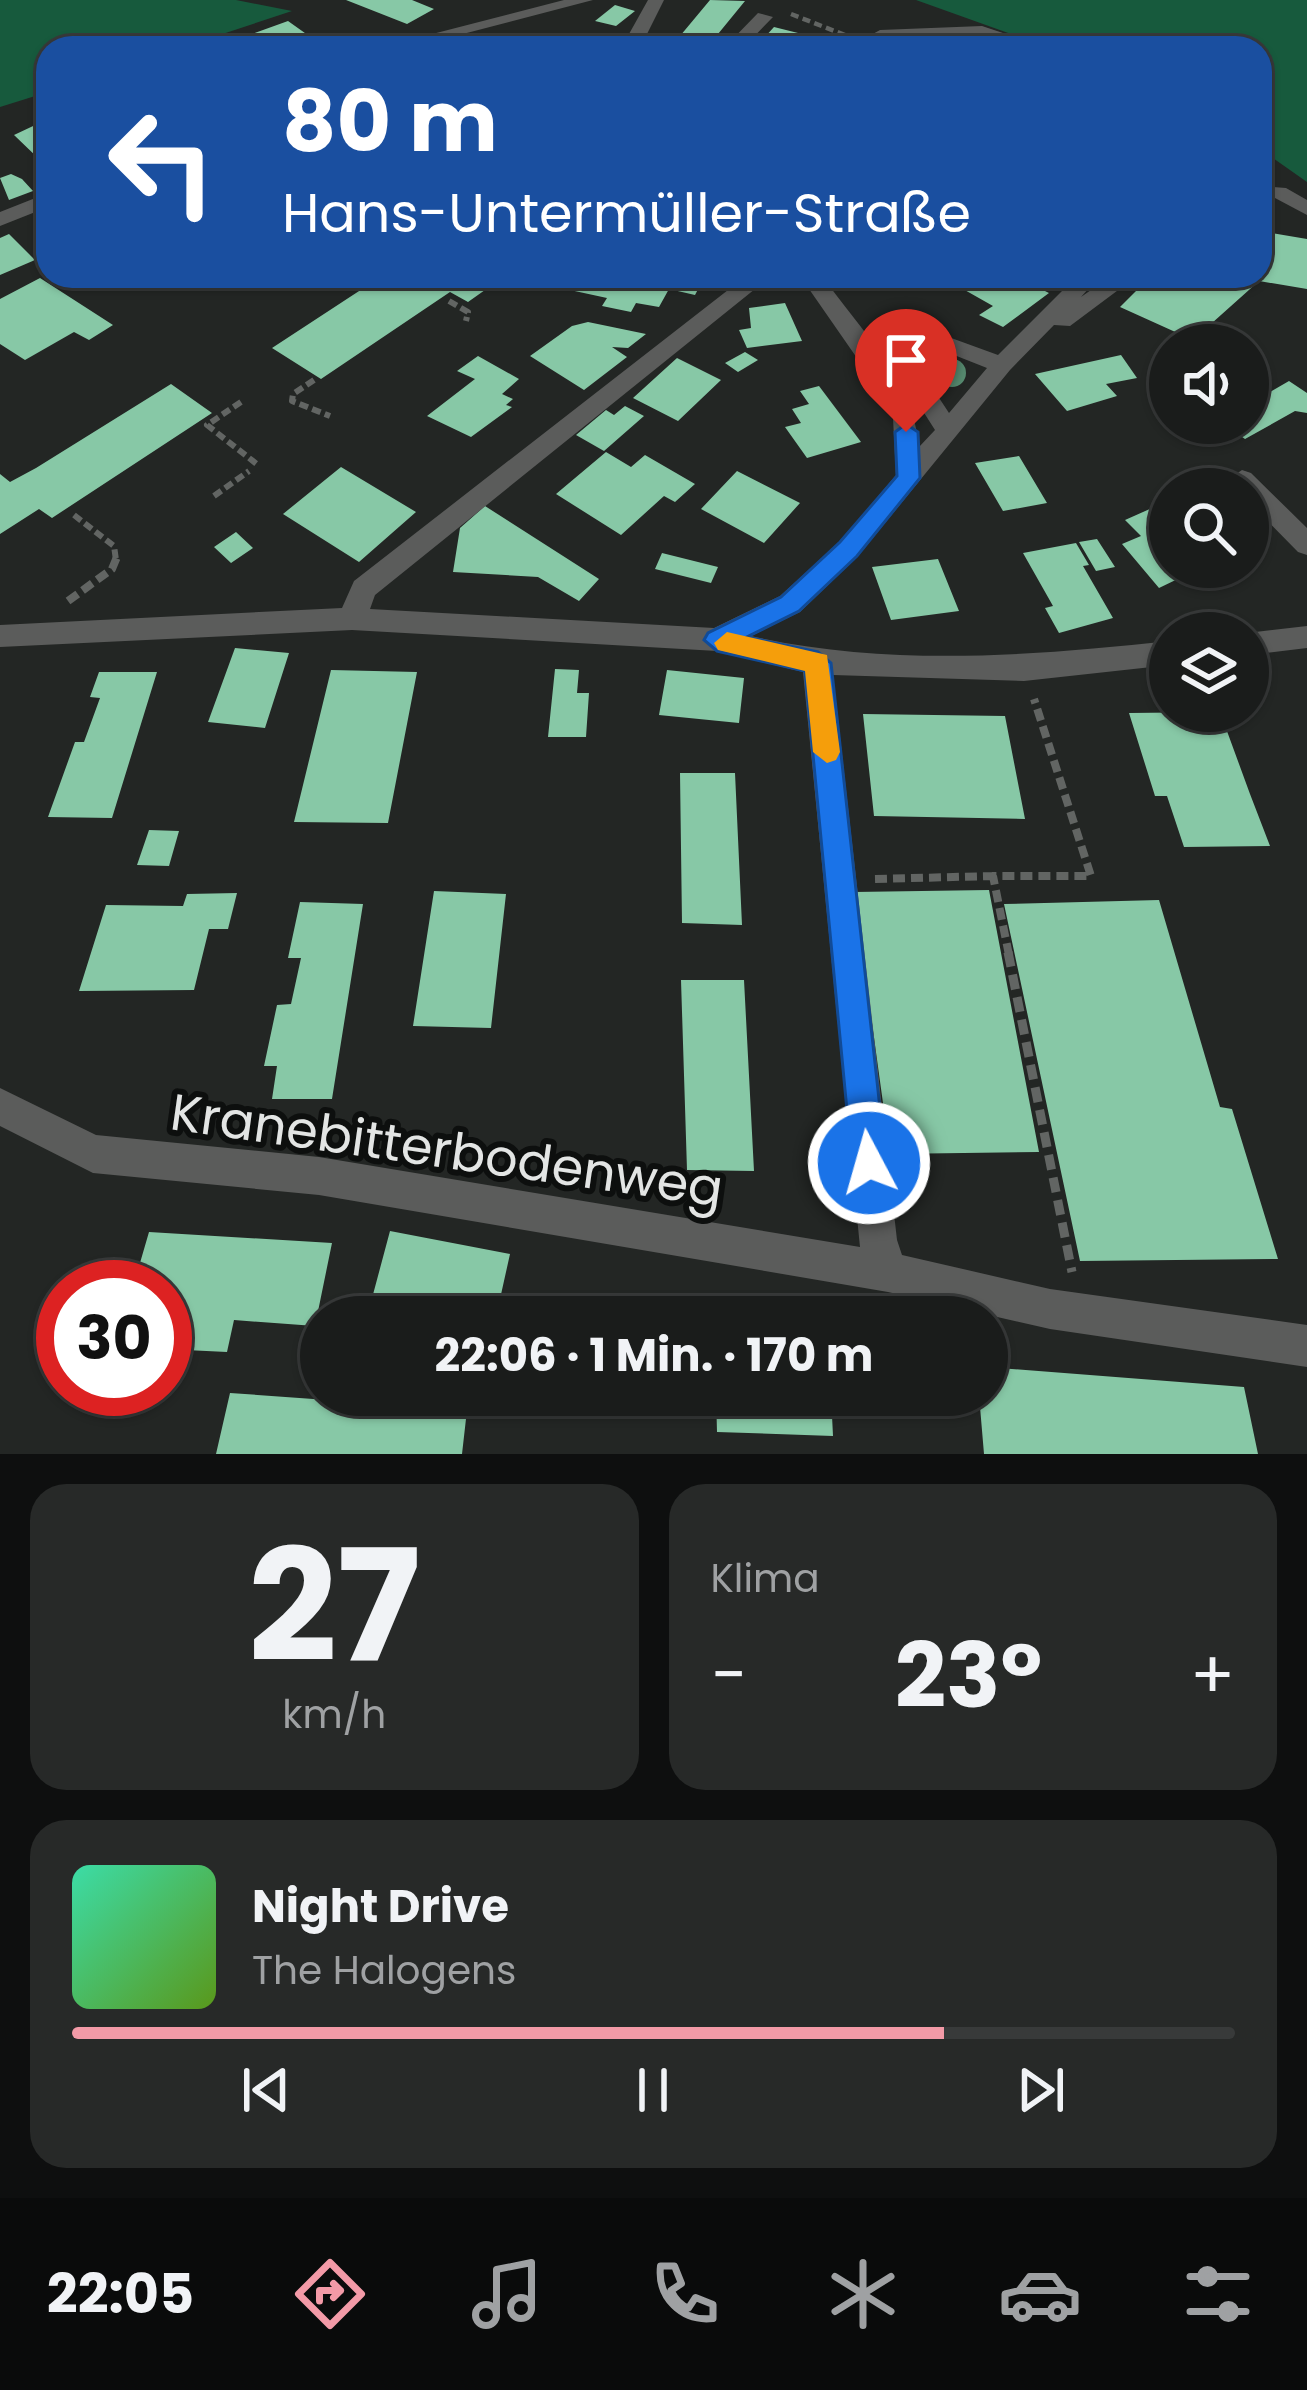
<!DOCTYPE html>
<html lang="de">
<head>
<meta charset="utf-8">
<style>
	:root { --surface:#1a1c1b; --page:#272928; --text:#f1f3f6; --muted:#9fa1a3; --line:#383a3a; --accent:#f39aa7 }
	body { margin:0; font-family:Poppins,sans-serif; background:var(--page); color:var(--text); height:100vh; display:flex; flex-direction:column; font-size:45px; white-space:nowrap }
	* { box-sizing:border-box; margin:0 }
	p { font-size:39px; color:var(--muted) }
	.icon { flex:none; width:66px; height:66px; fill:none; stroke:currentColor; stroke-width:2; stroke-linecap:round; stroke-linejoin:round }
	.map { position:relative; height:1454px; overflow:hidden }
	.details { display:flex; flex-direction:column; gap:30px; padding:30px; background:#0e0f0f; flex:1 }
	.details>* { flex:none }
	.top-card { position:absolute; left:36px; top:36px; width:1236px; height:252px; border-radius:36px; box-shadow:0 3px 9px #0004,0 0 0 3px var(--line); background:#1a4fa0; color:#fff; overflow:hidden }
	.controls { position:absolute; left:1149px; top:324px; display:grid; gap:24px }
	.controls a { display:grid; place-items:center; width:120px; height:120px; border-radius:50%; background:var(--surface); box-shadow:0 3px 9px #0004,0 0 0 3px var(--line); font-size:60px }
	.speed { position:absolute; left:36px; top:1260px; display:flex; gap:24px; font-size:60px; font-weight:700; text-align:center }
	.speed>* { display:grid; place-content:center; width:156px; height:156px; border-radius:50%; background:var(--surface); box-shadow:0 3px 9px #0004,0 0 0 3px var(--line); line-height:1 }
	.speed .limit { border:18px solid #d22; background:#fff; color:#111 }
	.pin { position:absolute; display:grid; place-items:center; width:102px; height:102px; color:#fff; margin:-123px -51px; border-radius:50% 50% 50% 0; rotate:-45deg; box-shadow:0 0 12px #0007 }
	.pin .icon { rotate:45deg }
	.me { position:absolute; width:132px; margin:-66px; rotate:354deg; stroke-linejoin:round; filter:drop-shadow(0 0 9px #0008) }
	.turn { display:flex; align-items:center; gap:42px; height:252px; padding:0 48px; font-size:54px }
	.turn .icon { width:156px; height:156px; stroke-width:2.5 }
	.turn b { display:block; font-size:84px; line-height:102px }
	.big { font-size:90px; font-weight:700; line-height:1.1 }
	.details .widget { flex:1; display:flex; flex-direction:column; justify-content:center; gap:18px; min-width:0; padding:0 42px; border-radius:36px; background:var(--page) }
	.details .dial { align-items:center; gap:0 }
	.dial b { font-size:156px; line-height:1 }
	.song { display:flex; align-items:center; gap:36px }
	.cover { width:144px; height:144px; border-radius:18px; background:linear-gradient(135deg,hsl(160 70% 55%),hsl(90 70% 35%)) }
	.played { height:12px; border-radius:6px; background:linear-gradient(90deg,var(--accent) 75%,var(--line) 75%) }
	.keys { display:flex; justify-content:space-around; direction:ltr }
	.heat { display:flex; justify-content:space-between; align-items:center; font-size:66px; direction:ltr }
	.details .tiles { flex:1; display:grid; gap:30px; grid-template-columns:1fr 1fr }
	.widget:last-child { grid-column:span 2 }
	.trip { position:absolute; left:300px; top:1296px; width:708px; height:120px; border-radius:60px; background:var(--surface); box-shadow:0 3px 9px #0004,0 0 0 3px var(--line); font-weight:700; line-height:120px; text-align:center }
	.menu { display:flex; height:192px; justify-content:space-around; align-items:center; background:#0a0b0b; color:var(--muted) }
	.menu .icon { width:84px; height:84px }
	.menu .selected { color:var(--accent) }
	.menu b { font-size:54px; color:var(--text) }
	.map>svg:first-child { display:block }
	.forest { fill:#175a3d }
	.building { fill:#87c8a6 }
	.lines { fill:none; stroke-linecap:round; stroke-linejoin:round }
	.path-far3 { stroke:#626563; stroke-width:4.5; stroke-dasharray:8 4.5; stroke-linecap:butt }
	.path-far2 { stroke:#626563; stroke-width:6; stroke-dasharray:9 4.5; stroke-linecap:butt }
	.path-far1 { stroke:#626563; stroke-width:8; stroke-dasharray:12 6; stroke-linecap:butt }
	.path { stroke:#626563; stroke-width:9; stroke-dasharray:15 8; stroke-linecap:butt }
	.minor { fill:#5b5c5b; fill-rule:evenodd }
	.tree { fill:#578b70 }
	.route { fill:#1a73e8; stroke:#114b97; stroke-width:3 }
	.slow { fill:#f59e0b }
	.labels { text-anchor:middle; stroke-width:12; stroke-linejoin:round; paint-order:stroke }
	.near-street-label { font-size:51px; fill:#e3e5e4; stroke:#0d0f0e }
</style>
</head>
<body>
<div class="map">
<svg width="1307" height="1454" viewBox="0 0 1307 1454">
	<rect width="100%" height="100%" fill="#232624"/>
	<path class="forest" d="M0,0H236L292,11L180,48H48V92L0,107Z
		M916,0H1307V182L1260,149V48H1050Z"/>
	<path class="building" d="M346,0H412L434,9L407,24Z
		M710,0L745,1L709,45L716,48H670Z
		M615,5L635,11L616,26L595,21Z
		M288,21L326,48H241L232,41Z
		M774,27L798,33L788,44L764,38Z
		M568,34L601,44L548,48Z
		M48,119V157L40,160L14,135Z
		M11,174L22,179L33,191L9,200L0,178Z
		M1260,231L1307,239V289L1259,281L1193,340L1120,307L1147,280L1138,276H1260Z
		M9,234L35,260L0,275V238Z
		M382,276H459L485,290L468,302L450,292L321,379L272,348Z
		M588,276L619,277L705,276L695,295L669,289L659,307L636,303L631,312L602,306L607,298L570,290Z
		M940,276H1047L1056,281L1043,290L1049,293L1003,327L979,315L993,306Z
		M40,278L113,325L89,340L74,332L25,360L0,344V299Z
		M785,303L802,341L747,348L739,330L751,328L749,308Z
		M588,322L646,334L628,348L612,347L627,357L584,390L530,356L572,326Z
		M745,352L758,360L738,372L725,363Z
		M1121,355L1137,378L1106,384L1117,396L1067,411L1035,374Z
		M478,356L519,379L502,394L513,399L506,405L512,407L471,437L427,416L475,379L457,371Z
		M677,358L721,380L678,421L633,398Z
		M1248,376L1270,392L1289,381L1307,393V413L1295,411L1245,439L1222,423H1248Z
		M171,384L212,413L52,518L39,509L0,534V474L10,482L36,468Z
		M819,386L861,442L807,458L785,427L801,423L792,409L809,404L800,391Z
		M625,406L644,416L604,451L576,435L606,410L614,415Z
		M606,452L631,467L645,455L695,484L675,502L664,496L621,535L556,494Z
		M1019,456L1047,503L1003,511L975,463Z
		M341,467L416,512L359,562L283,514Z
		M737,471L800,503L764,543L701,509Z
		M1170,500V567L1186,575L1159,588L1122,544L1141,536L1125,520Z
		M485,506L599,579L579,601L538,577L453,572L460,528Z
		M236,532L253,548L231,563L214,547Z
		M1097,539L1115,567L1096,571L1079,542Z
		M1076,543L1089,565L1083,566L1113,618L1059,633L1045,608L1053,606L1023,553Z
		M662,553L718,567L711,583L655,569Z
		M938,559L959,611L891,620L872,567Z
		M235,648L289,653L265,728L208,722Z
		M555,669L579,670L577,693H589L586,737H548Z
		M331,670L417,672L388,823L294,822Z
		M667,670L744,678L739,723L659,715Z
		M99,672H157L112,818L48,817L75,742H84L100,698L90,697Z
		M1220,712L1250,794L1270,846L1184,847L1167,796H1155L1129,713Z
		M863,714L1005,716L1025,819L874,816Z
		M680,773H735L742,925L682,923Z
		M149,830L179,831L169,866L137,865Z
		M989,890L1039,1152L890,1154L854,892Z
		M434,891L506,894L491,1028L413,1026Z
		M237,893L228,929H209L194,990L79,991L106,905L183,906L187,894Z
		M1159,900L1220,1107L1232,1109L1278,1259L1080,1261L1004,904Z
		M300,902L363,904L332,1099H272L277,1066H264L277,1005L291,1004L301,958H288Z
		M681,980H744L754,1171L687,1170Z
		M390,1231L510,1254L496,1317H367Z
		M149,1232L332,1243L315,1326L234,1320L227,1352L165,1349V1287H133Z
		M987,1367L1244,1387L1258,1454H984L979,1395H987Z
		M230,1393L467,1410L462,1454H216Z
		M716,1395H831L833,1436L717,1432Z"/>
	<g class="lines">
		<path class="path-far3" d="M791,14L855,39"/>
		<path class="path-far2" d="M449,301L468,312L466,321
			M314,380L293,394L292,401L330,416
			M241,402L207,425L258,465
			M214,496L249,471
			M74,515L114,546L116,560"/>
		<path class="path-far1" d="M68,601L112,569L117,557
			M875,879L993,876
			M1009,955L993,876H1091L1034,699"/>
		<path class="path" d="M1008,952L1072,1272"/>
		<path class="minor" d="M564,0H593L409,48H378Z
			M648,0H664L647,34L649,48H631L629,34Z
			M758,13L773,17L743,48H724Z
			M982,26L1048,48H1020L981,36L880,40L871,35L880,30Z
			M1260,186L1286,188L1307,200V215L1275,198H1260Z
			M48,193V207L0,226V212Z
			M746,276H771L375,595L370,609L714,628L780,596L840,542L896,475L893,418L884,397L800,276H822C859,328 914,382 919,447L935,430L898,372L907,350L943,335L998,355L1077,276H1100L1081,297L1111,276H1137L1070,326L1054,325L1010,370L858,556L800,612L751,636C888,667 1031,656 1170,641V665L1024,681L833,675L897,1240L902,1255L1050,1289L1307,1325V1367L1050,1329L888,1292L319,1195L93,1173L0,1126V1088L96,1135L319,1157L860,1247L803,672L717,651L352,630L0,647V625L342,608L354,581ZM944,351L987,368L949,413L922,372L925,359Z
			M1242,470L1251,473L1307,528V555L1298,552L1248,501V489L1233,485L1229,479Z
			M1307,626V648L1248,655L1247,633Z"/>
	</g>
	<circle class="tree" cx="952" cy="373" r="14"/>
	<path class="route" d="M906,424L918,432L920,478L857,556L799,611L747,637L818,652L831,663L886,1163L881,1175L869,1180L857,1175L852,1163L805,671L717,651L704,640L708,633L781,597L840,542L897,476L895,432Z"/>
	<path class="slow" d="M727,632L827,655L840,752L836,760L827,763L813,752L805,671L718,650L714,643Z"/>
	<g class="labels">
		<g class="near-street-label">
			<text transform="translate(447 1150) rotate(8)" y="18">Kranebitterbodenweg</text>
		</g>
	</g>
</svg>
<div class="controls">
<a><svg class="icon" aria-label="sound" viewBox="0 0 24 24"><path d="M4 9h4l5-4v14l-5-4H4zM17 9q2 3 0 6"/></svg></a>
<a><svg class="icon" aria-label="search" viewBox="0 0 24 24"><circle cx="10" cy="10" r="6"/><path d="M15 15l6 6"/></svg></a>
<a><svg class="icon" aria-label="layers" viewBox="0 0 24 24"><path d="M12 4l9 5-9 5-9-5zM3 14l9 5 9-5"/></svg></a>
</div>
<div class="speed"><div class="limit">30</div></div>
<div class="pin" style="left:906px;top:432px;background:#d93025"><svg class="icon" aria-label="arrive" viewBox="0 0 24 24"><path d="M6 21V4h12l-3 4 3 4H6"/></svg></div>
<svg class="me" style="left:869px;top:1163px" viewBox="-20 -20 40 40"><circle r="17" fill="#1a73e8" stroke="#fff" stroke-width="3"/><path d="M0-11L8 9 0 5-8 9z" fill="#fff"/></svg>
<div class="trip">22:06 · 1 Min. · 170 m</div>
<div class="top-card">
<div class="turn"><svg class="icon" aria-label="left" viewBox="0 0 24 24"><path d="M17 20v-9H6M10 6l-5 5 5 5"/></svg><div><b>80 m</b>Hans-Untermüller-Straße</div></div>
</div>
</div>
<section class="details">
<div class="tiles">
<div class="widget dial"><b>27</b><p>km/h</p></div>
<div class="widget"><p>Klima</p>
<div class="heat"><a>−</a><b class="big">23°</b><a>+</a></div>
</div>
<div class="widget">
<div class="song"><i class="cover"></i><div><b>Night Drive</b><p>The Halogens</p></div></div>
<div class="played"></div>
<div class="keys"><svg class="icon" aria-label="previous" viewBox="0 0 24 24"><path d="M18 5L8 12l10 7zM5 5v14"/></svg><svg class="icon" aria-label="pause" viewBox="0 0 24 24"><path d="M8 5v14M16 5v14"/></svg><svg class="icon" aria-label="next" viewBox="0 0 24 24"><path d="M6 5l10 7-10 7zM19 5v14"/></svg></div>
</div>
</div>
</section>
<nav class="menu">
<b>22:05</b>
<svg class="icon selected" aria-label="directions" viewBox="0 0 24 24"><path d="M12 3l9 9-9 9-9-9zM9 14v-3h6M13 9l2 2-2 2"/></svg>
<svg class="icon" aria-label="music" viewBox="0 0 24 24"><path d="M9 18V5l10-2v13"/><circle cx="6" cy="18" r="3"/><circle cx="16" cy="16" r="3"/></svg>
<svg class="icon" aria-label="phone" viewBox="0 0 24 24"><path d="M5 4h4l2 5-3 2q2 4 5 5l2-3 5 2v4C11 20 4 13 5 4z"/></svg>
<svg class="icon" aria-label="climate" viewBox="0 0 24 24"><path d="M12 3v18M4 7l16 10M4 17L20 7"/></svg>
<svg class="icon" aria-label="car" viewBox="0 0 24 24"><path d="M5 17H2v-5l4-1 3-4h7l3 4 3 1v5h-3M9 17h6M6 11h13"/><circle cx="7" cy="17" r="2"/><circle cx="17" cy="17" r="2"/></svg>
<svg class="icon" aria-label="filters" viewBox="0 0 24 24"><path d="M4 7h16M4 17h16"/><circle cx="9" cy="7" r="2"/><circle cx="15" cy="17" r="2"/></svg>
</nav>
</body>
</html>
